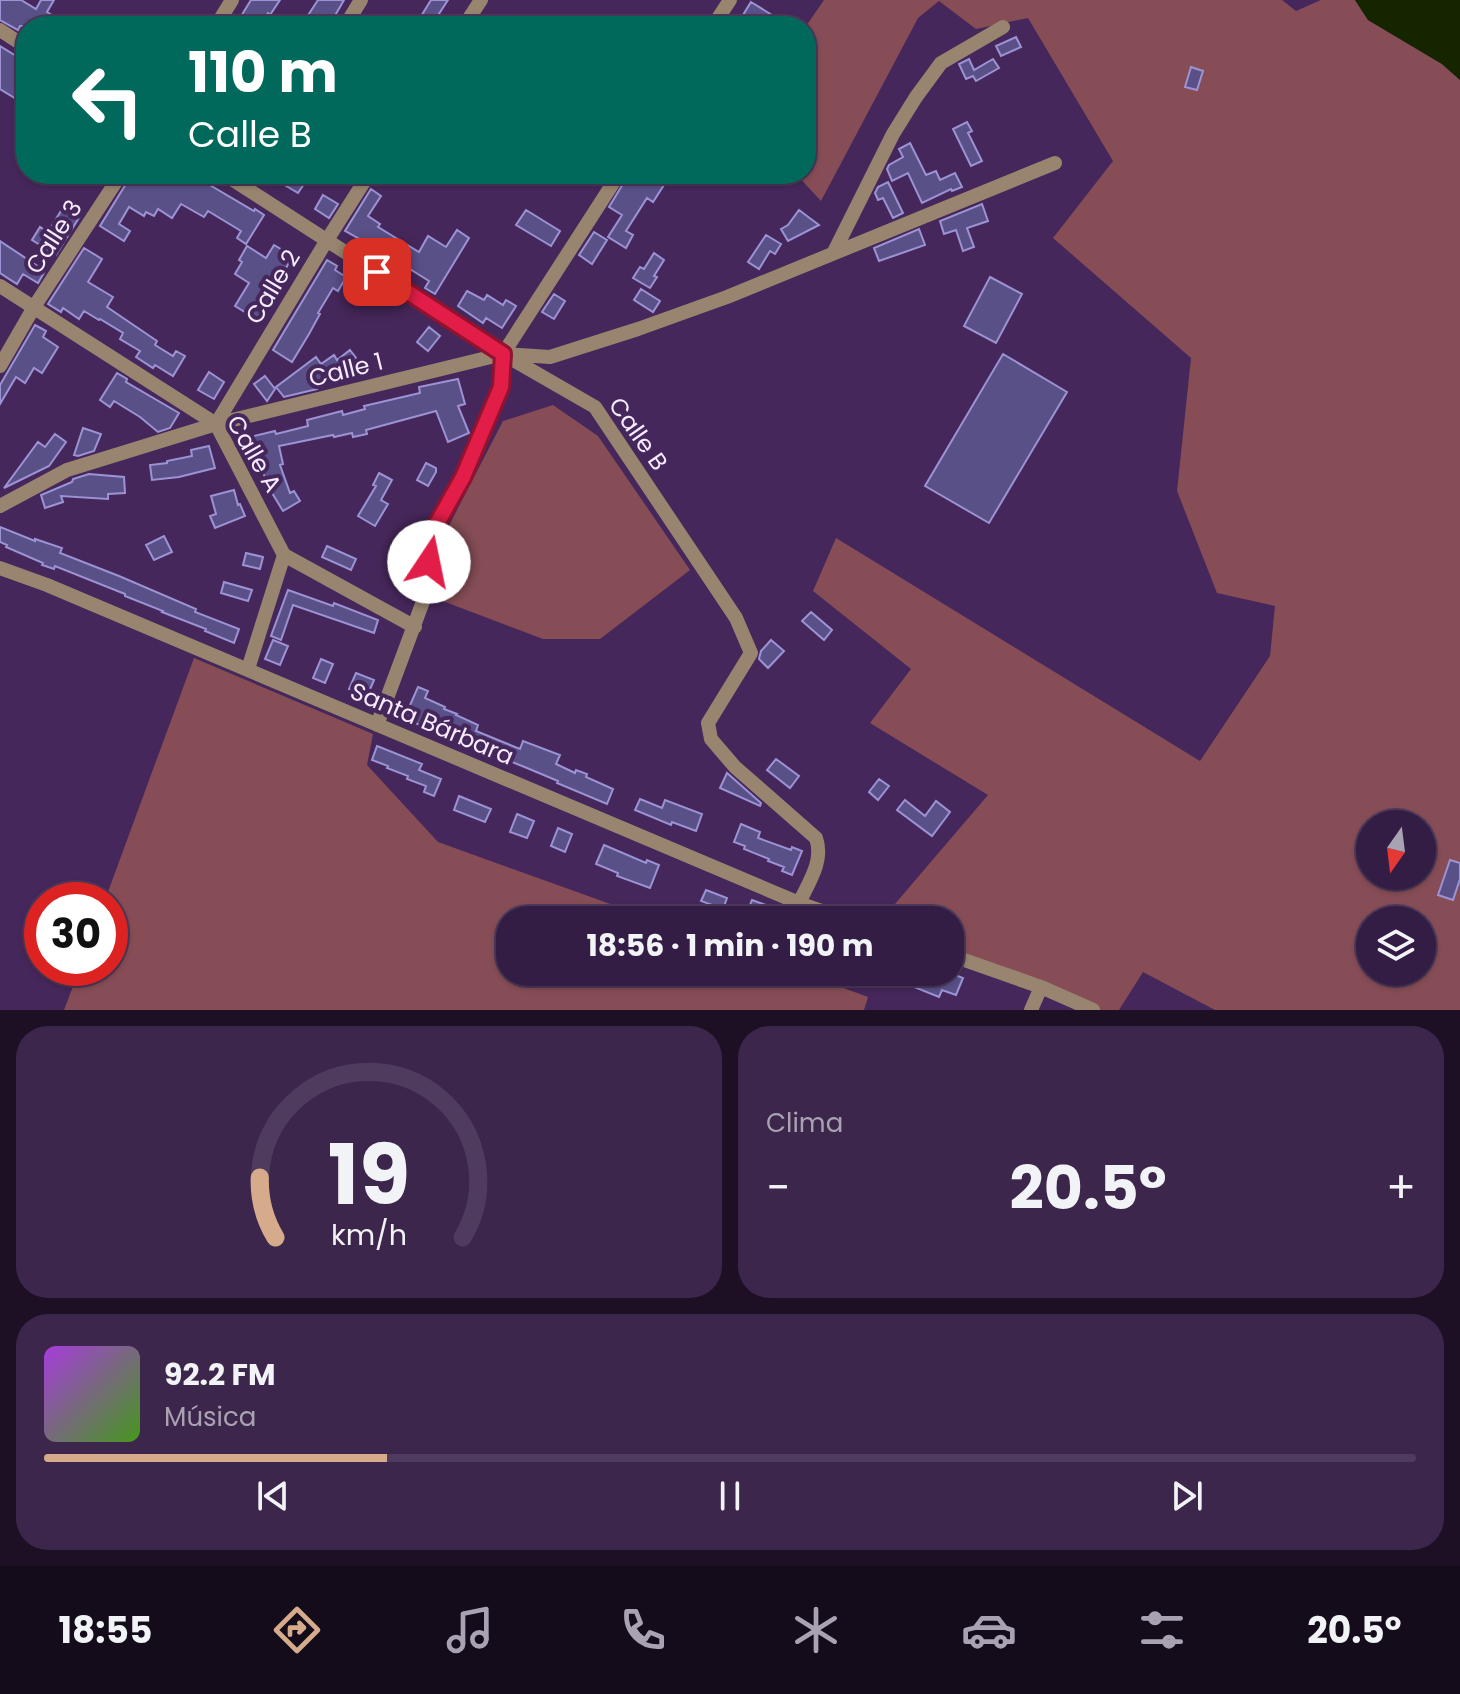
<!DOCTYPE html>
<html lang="es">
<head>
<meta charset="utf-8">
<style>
	:root { --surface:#341d44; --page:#3c264b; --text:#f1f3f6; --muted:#a9a2b2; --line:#4e3b5d; --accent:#d6ab8b }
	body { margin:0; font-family:Poppins,sans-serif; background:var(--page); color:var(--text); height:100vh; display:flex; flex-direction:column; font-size:30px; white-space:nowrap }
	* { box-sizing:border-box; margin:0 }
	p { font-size:26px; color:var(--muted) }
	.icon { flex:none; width:44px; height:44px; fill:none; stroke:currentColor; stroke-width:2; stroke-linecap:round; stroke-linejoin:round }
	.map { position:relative; height:1010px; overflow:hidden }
	.panel { display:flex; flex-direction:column; gap:16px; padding:16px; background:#1d1025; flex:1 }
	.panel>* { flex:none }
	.hud { position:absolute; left:16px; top:16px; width:800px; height:168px; border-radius:32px; box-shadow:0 2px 6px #0004,0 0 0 2px var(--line); background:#00695c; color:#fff; overflow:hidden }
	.needle { width:52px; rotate:194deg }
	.fabs { position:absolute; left:1356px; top:810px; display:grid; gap:16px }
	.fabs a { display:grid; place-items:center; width:80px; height:80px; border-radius:50%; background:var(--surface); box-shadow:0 2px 6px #0004,0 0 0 2px var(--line); font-size:40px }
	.speed { position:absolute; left:24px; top:882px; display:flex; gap:16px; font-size:40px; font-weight:700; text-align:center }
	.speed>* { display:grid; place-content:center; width:104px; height:104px; border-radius:50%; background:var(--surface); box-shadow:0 2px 6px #0004,0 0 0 2px var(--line); line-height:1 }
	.speed .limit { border:12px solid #d22; background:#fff; color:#111 }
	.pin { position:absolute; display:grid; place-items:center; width:68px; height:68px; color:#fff; margin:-34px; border-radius:16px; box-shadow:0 4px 12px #0006 }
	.me { position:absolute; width:88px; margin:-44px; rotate:11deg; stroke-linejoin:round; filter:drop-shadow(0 0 6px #0008) }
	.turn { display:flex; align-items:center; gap:28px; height:168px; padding:0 40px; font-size:36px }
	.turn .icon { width:104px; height:104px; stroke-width:2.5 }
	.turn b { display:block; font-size:56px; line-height:68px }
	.big { font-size:60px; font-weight:700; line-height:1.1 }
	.panel .widget { flex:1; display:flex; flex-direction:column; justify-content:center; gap:12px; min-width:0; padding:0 28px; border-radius:32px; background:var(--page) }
	.panel .dial { align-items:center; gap:0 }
	.dial svg { height:208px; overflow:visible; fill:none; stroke:var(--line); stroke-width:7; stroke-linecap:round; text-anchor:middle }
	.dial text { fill:var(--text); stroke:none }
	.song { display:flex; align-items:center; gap:24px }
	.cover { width:96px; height:96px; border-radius:12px; background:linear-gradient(135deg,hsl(280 70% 55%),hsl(100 70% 35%)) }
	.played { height:8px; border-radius:4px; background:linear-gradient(90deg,var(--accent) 25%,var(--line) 25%) }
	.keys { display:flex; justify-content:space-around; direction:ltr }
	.heat { display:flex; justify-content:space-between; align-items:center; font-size:44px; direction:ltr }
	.panel .tiles { flex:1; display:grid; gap:16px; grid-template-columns:1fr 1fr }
	.widget:last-child { grid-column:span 2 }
	.trip { position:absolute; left:496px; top:906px; width:468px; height:80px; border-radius:32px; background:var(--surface); box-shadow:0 2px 6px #0004,0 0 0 2px var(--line); font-weight:700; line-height:80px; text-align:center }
	.menu { display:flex; height:128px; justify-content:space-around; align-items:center; background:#150c1b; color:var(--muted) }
	.menu .icon { width:56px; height:56px }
	.menu .on { color:var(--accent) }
	.menu b { font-size:36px; color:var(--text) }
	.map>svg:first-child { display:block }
	.green { fill:#864d56; fill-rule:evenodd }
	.water { fill:#142500 }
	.building { fill:#595088; stroke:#9c93d4; stroke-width:2 }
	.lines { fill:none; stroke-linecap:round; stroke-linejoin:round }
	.minor { stroke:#99856f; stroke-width:14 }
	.route-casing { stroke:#92132f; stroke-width:20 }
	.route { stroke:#e11d48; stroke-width:14 }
	.labels { text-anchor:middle; stroke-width:8; stroke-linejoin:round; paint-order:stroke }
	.street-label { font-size:24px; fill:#f6ebff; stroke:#46275b }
</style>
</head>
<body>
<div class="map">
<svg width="1460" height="1010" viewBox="0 0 1460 1010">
	<rect width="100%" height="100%" fill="#46275b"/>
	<path class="green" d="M824,0H1282L1296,11L1321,0H1355L1368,20L1442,64L1460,80V1010H1215L1143,972L1119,1010H1085L950,957V920H857L814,903L883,918L988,795L870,723L911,669L813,591L836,538L1200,761L1270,656L1275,606L1217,593L1177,491L1191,358L1053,238L1113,161L1028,18L976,29L939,1L918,18L821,201L796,174H806V26ZM1370,824H1422V876H1370ZM1370,920H1422V972H1370Z
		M553,405L598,436L690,570L600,639H543L440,600L443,537L503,421Z
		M194,658L373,734L367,765L438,842L655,920H510V972H800L868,997L864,1010H64L80,968H110V900H105Z"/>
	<path class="water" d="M1355,0H1460V80L1442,64L1368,20Z"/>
	<path class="building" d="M0,0H21L36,9L41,0H54L47,12L69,26H20L18,30L0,20Z
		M251,0H280L270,15L268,13L260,26H235Z
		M318,0H344L329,26H301Z
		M431,0H448L431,26H415Z
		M751,2L772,15L765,26H760L743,15Z
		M1016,37L1021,47L1001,56L996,46Z
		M0,46L26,62V105L0,89Z
		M969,59L974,70L993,59L999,68L976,81L973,76L966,79L959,64Z
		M1191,67L1203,71L1197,90L1185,87Z
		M967,122L972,131L968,133L982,161L971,166L953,129Z
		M910,143L926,175L936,171L940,180L955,173L962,187L952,191L951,189L922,203L908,173L892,181L887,169L889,165L903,157L899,149Z
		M131,174H191L254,211L255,209L264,215L246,244L237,238L241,231L208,211L204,217L181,204L172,218L158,209L154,216L146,212L144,216L129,207L119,224L130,231L124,241L100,226L129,179Z
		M266,174H295L306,181L298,193Z
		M629,174H671L653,202L647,198L626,231L633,235L626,248L608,237L622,215L609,207Z
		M888,182L903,213L893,218L883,198L878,200L875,193L878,187Z
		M371,189L381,196L368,216L380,224L378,227L419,252L428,236L446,247L457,230L469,238L435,294L425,288L429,281L397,261L392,268L380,260L385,253L345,231Z
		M323,195L338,204L329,218L315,209Z
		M982,204L988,221L967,228L974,247L963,251L956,230L944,234L940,221Z
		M64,206L80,216L56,255L32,240L40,227L48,232Z
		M526,210L560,231L551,246L516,225Z
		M799,210L819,225L788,241L781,229L788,225Z
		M919,229L925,245L879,261L874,248Z
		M594,232L607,240L592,264L579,255Z
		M766,235L781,244L775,254L770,251L759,269L748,262Z
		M0,241L45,271L38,283L23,274L17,284L0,273Z
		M274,245L293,256L275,287L279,290L259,321L235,306L249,283L235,274L242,262L239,260L247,246L266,258Z
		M84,248L102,259L88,282L113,297L107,307L157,341L155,345L173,356L176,351L185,356L173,376L155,365L153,368L136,357L140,351L120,339L123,333L100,319L99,320L84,311L79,319L63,308L61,312L48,304Z
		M654,253L664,260L654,276L657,277L650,288L633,278L640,267L644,269Z
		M327,260L337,266L335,270L346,277L338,291L333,288L318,313L320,314L309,334L292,362L273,350Z
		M990,277L1022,294L996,343L964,326Z
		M641,289L660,301L653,312L634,300Z
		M467,291L484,300L487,295L503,305L506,300L516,306L502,328L486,318L483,323L458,306Z
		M554,294L565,301L554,319L542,312Z
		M35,325L46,331L43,337L58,347L42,373L34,368L25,383L16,377L0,404V385Z
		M429,327L440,336L428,351L417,342Z
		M350,350L360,363L350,371L347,367L317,389L284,397L276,387L316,357L321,364L334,355L337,360Z
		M1003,354L1067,392L989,523L925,486Z
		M209,372L224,382L214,399L198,390Z
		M117,373L127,379L126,382L179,413L170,428L158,432L140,417L114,401L110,407L100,400Z
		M265,376L275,389L267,401L254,384Z
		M458,379L465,404L458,406L469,433L448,442L436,411L366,430L367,434L353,437L352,433L334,437L333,435L279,446L283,464L280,465L290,493L294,491L300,501L283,511L269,488L260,465L253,466L246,438L275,431L276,434L308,426L307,420L342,411L343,415L365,409L364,406L420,393L419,387Z
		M83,428L101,434L94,451L78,456L74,455Z
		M55,434L66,442L49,466L4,488L38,442L45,447Z
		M209,446L215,468L179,477L152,480L150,465L167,463V461L192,456L191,450Z
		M426,463L436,468V472L428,486L417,480Z
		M379,473L392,480L381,500L388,504L375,526L358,516L376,486L373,485Z
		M89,474L124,477L125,493L108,494V499L61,496L63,502L45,508L41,495L72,482L73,479Z
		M234,490L238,505L240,504L245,516L215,528L210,516L216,514L211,496Z
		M0,527L35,541V539L62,548L60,553L119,576L196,609L195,612L239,629L234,643L205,631L206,629L162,612L163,611L125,596V594L55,566L54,569L42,565L43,563L6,547L7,545L0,542Z
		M164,536L172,552L154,560L146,545Z
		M327,546L356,559L351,570L322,557Z
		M396,551L409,558L403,570L390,563Z
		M246,553L263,557L260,569L243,565Z
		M224,582L252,590L248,601L221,593Z
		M288,590L333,606L334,603L378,620L374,633L293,605L281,640L271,636Z
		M811,612L832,630L824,640L802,621Z
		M273,640L288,646L280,665L265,659Z
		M771,640L784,651L768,668L759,659L761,651Z
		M321,659L333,664L325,683L313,678Z
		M356,673L374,680L367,697L349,689Z
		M418,687L428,691L425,698L445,707L444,709L457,714L456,715L478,725L476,731L520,749L523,741L560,755L556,764L575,773L576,770L587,774L586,777L613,789L607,804L557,783L558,781L527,768L415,723L413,725L403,721Z
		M377,746L422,764L419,770L441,779L434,796L424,792L426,786L407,779L408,776L387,768L388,766L372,760Z
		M776,759L799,776L790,788L767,770Z
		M727,773L761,803L760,806L720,788Z
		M879,779L889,786L878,800L869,792Z
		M459,796L491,809L485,822L454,810Z
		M640,799L662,808L665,800L702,814L696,831L672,822L671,825L635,810Z
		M905,800L925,816L936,801L950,812L932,836L897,810Z
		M517,814L534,821L527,838L510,832Z
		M741,824L760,832L758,838L791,850L792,847L802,851L792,875L782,871L784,867L768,861L769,859L744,849L745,846L734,842Z
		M558,828L572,834L565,852L551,846Z
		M604,845L646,863L647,860L659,865L650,888L617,876L618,873L596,864Z
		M1450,860L1460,863V879L1453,900L1438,895Z
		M706,890L727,898L723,909L701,901Z
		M752,900L785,912L782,920H744Z
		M877,972H939L952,977L953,974L963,978L956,995L942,990L939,997Z"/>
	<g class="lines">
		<path class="minor" d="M216,26L232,0
			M345,26L361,0
			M464,26L481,0
			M713,26L730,0
			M0,30L26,47
			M224,174L503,354L595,407L736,618L751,653L708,723L711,739L735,767L816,838C824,861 809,882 799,903
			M834,252L893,134L916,97L941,63L1003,27
			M0,286L216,424L284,555L415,627
			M0,366L34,307L121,174
			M216,424L327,240L369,174
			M0,506L67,470L216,424L503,354L550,357L638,329L727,297L1055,163
			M0,568L47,585L799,903L848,920
			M248,669L284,555
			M377,725L428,588L430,536L463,477L501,387L503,354L619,174
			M950,955L1041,987L1093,1010
			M1031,1010L1041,987"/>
	</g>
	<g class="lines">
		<defs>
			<path id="route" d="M377,272L503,354L501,387L463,477L430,536L429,562"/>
		</defs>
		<use href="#route" class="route-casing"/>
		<use href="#route" class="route"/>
	</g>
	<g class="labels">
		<g class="street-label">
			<text transform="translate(54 237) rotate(-57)" y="8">Calle 3</text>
			<text transform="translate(273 287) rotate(-59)" y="8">Calle 2</text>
			<text transform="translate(346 370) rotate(-14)" y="8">Calle 1</text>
			<text transform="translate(638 434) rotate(55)" y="8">Calle B</text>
			<text transform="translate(254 454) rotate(60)" y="8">Calle A</text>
			<text transform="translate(432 724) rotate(23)" y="8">Santa Bárbara</text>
		</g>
	</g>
</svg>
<div class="fabs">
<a><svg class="needle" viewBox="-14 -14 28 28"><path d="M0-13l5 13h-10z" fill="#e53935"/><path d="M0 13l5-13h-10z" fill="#a9a2b2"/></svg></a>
<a><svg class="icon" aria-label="layers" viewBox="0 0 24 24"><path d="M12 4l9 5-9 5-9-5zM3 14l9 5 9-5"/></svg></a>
</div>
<div class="speed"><div class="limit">30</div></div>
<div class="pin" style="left:377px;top:272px;background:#d93025"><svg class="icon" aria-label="arrive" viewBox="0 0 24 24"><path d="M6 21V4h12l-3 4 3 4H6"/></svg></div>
<svg class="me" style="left:429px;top:562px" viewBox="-20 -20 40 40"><circle r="19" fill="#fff"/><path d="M0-13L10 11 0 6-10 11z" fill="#e11d48"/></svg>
<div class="trip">18:56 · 1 min · 190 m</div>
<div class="hud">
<div class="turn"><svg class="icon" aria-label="left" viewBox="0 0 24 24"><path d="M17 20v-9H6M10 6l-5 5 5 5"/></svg><div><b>110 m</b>Calle B</div></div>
</div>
</div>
<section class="panel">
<div class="tiles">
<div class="widget dial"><svg viewBox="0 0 100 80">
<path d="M14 69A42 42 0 1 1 86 69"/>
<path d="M14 69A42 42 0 0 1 8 46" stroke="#d6ab8b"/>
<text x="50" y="56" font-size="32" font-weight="700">19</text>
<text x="50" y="72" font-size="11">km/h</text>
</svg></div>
<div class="widget"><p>Clima</p>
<div class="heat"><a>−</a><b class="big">20.5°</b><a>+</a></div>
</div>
<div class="widget">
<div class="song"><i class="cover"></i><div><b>92.2 FM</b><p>Música</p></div></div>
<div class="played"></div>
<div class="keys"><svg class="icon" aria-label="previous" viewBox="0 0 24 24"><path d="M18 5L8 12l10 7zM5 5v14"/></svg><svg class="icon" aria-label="pause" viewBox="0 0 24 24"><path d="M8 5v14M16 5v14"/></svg><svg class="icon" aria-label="next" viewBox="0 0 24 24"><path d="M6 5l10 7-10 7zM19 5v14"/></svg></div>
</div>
</div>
</section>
<nav class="menu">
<b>18:55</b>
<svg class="icon on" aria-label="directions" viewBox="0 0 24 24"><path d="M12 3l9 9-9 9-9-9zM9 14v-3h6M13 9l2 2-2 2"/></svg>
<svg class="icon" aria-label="music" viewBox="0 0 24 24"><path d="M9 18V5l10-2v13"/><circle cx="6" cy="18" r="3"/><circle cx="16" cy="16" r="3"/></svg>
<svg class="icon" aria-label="phone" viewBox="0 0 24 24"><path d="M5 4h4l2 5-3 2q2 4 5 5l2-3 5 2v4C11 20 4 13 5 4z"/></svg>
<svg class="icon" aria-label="climate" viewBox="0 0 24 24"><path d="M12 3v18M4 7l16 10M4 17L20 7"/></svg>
<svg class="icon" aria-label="car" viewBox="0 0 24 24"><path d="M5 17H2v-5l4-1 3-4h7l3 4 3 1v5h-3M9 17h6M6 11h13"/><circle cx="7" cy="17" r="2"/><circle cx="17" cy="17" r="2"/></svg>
<svg class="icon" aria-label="filters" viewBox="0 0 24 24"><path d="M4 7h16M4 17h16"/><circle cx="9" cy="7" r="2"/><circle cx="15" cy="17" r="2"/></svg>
<b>20.5°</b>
</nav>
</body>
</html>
